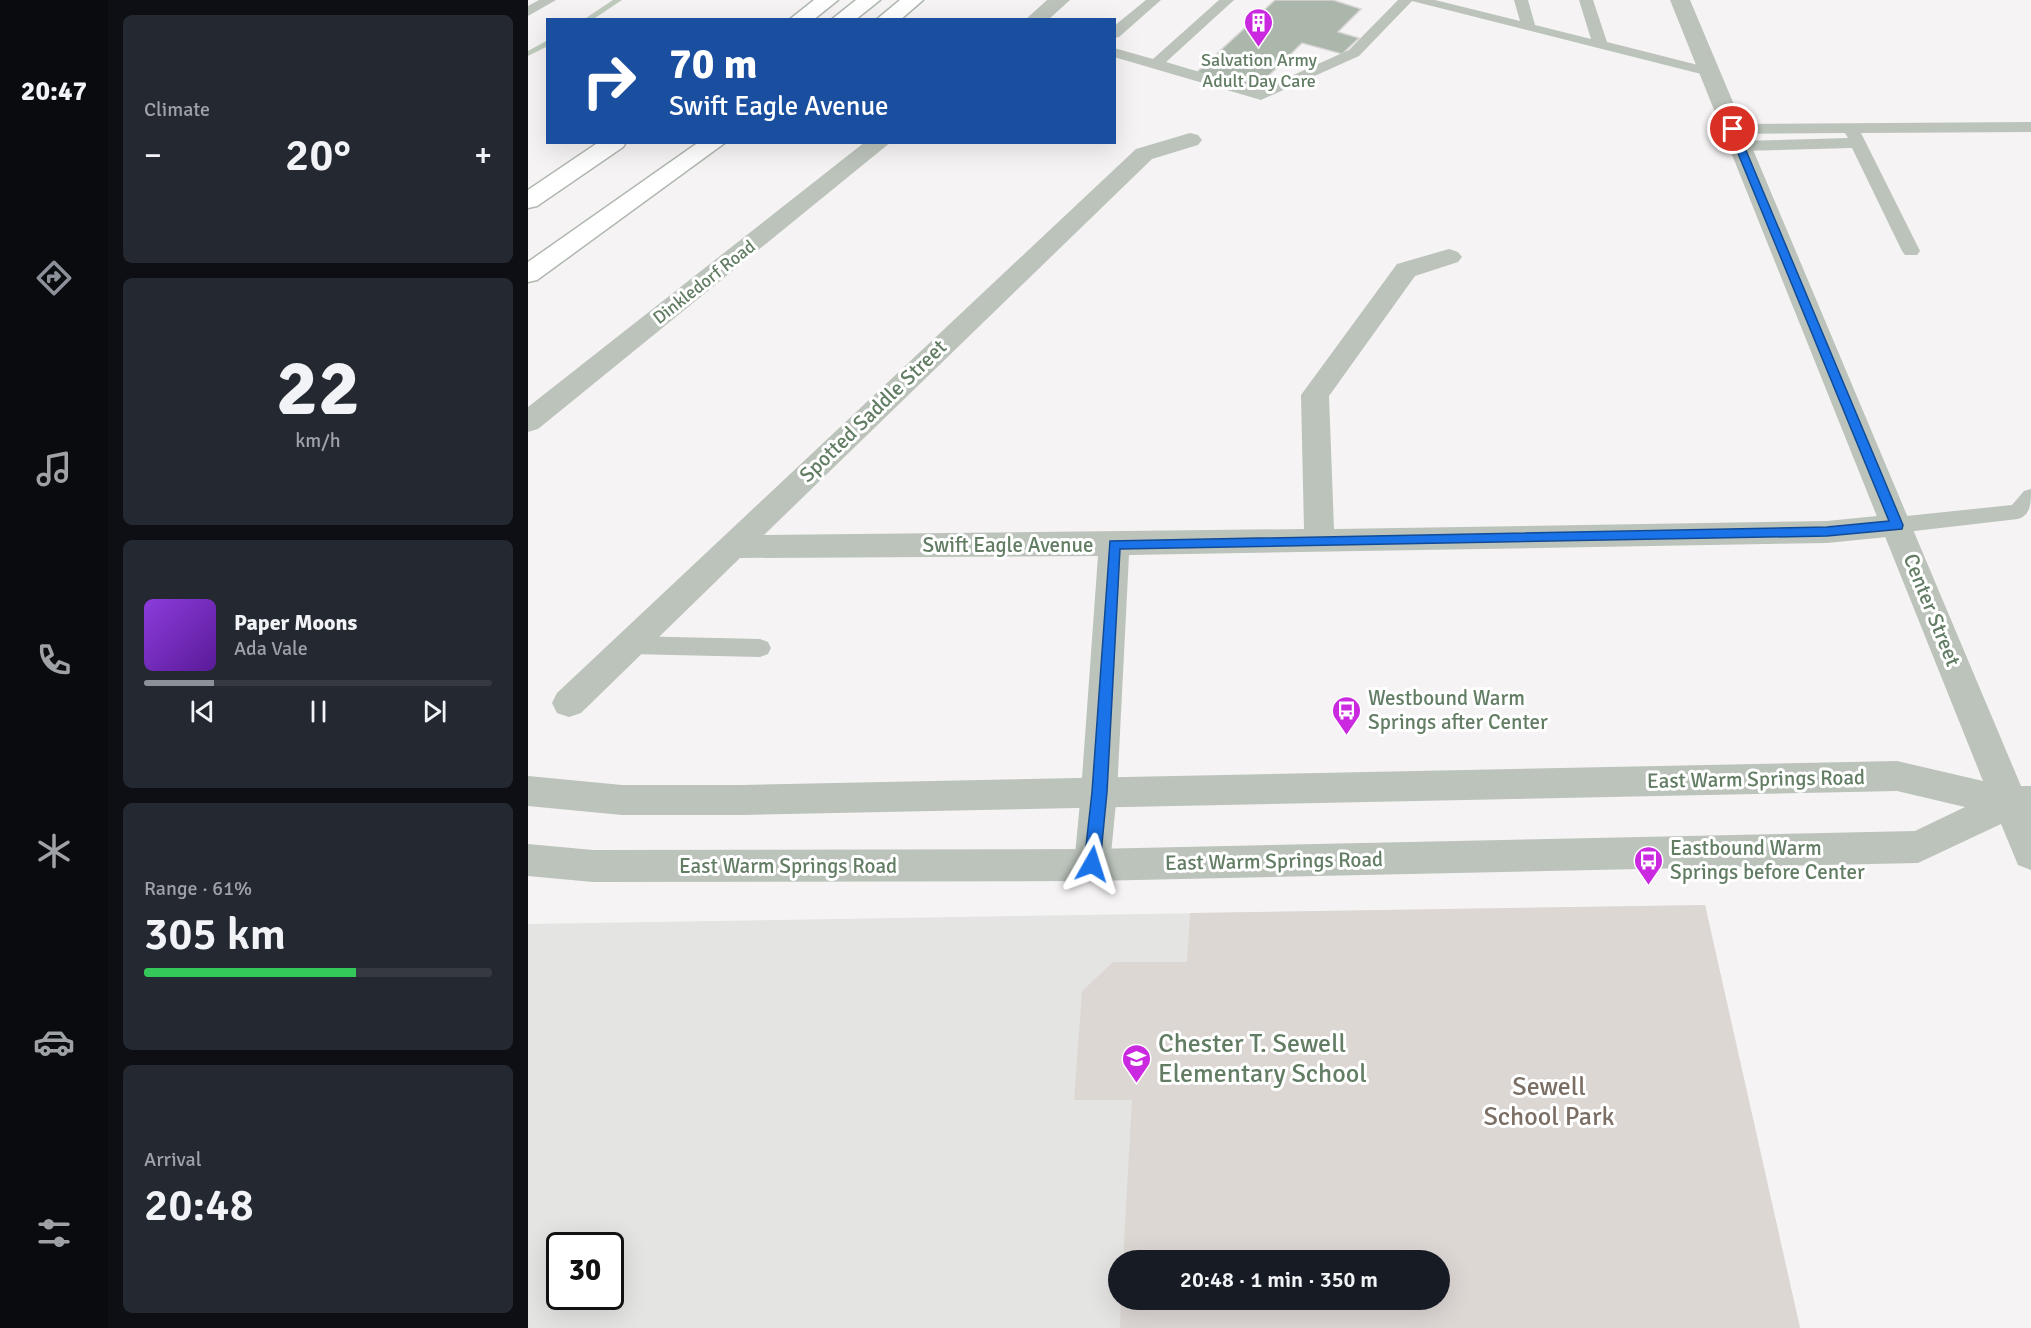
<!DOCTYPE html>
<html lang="en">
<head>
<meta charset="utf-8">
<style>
	:root { --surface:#171b24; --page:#242831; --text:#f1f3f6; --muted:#9ea1a6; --line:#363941; --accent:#8c9099 }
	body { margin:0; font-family:Signika,sans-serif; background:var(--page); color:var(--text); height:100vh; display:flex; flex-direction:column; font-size:22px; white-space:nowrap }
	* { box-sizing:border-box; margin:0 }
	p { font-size:20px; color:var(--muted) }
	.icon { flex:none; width:33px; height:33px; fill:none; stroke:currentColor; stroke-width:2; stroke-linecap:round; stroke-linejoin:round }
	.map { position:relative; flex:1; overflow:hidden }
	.side { display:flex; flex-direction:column; gap:15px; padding:15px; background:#0d0f14; width:420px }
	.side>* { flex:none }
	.hud { position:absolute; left:18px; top:18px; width:570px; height:126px; border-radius:0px; box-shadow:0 6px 24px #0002; background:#1a4fa0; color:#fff; overflow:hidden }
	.speed { position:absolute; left:18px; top:1232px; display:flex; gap:12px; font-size:30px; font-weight:700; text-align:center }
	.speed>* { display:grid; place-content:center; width:78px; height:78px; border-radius:50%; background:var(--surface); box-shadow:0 6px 24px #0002; line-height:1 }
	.speed .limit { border:3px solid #111; border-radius:9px; background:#fff; color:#111 }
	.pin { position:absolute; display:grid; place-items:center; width:51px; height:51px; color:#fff; margin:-26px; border:3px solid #fff; border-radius:50%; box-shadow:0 2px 6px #0007 }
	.me { position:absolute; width:66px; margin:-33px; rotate:6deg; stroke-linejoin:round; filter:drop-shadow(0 0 4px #0008) }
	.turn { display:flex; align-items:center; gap:21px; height:126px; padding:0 24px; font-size:27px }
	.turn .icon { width:78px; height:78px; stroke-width:2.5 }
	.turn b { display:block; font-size:42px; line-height:51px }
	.big { font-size:45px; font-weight:600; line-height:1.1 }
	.side .tile { flex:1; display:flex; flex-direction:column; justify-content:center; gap:9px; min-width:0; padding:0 21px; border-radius:9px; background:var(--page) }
	.side .dial { align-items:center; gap:0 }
	.dial b { font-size:78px; line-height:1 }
	.song { display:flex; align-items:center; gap:18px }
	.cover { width:72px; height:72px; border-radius:9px; background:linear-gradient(135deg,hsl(270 70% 55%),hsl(270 70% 35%)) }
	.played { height:6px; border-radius:3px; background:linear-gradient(90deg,var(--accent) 20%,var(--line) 20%) }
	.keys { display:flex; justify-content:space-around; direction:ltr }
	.heat { display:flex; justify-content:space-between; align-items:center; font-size:33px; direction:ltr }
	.charge { height:9px; border-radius:4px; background:linear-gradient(90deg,#34c759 61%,var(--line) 0) }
	.trip { position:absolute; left:580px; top:1250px; width:342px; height:60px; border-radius:30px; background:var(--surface); box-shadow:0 6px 24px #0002; font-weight:600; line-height:60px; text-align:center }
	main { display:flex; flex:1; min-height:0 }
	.dock { display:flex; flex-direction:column; width:108px; justify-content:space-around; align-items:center; background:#090b0e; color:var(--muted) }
	.dock .icon { width:42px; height:42px }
	.dock .active { color:var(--accent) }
	.dock b { font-size:27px; color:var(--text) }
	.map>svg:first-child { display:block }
	.built { fill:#e4e4e2; fill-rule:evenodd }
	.green { fill:#ddd7d4 }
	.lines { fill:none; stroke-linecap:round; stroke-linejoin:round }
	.stream { fill:#becbbc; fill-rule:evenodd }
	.building { fill:#abb7ab; stroke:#d8d5d6; stroke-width:1.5 }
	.primary-casing { stroke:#afb8af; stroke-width:3 }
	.service { fill:#bbc3bb; fill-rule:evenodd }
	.minor { fill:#bbc3bb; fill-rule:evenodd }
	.tertiary { fill:#bbc3bb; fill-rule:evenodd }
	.primary { fill:#fff; fill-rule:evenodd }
	.route { fill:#1a73e8; stroke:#114b97; stroke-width:1.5 }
	.labels { text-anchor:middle; stroke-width:6; stroke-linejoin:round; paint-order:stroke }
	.far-poi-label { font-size:18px; fill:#627d64; stroke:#fff }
	.far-street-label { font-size:18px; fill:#627d64; stroke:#fff }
	.street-label { font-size:21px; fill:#627d64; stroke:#fff }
	.poi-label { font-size:21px; fill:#627d64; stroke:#fff; text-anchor:start }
	.near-poi-label { font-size:26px; fill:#627d64; stroke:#fff; text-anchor:start }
	.near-park-label { font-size:26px; fill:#7b6e64; stroke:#fff }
</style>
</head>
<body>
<main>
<nav class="dock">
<b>20:47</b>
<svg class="icon active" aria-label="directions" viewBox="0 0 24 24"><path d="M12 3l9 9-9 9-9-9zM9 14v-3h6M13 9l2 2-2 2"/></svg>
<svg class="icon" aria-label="music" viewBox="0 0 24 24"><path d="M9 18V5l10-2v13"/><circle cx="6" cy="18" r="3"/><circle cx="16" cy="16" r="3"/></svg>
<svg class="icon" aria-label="phone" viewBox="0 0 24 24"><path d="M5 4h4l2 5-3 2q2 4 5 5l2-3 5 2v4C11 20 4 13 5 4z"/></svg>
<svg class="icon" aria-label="climate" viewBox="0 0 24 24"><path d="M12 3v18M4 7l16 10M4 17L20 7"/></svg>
<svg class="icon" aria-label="car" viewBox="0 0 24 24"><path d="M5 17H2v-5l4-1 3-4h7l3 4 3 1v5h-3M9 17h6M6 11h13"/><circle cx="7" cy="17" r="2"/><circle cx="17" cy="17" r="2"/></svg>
<svg class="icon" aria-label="filters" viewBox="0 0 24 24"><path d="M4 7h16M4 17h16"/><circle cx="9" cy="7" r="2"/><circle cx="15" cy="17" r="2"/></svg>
</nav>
<section class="side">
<div class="tile"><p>Climate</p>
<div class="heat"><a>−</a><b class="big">20°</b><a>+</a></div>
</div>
<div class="tile dial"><b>22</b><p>km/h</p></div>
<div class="tile">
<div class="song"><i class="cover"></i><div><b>Paper Moons</b><p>Ada Vale</p></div></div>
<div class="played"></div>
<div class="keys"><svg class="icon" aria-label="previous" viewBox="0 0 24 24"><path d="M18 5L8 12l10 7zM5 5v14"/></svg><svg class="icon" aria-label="pause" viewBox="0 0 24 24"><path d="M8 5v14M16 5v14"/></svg><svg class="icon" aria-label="next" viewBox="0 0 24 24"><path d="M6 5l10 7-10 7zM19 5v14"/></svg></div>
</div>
<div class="tile"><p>Range · 61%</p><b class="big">305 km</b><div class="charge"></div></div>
<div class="tile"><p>Arrival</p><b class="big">20:48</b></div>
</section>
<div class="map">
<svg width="1503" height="1328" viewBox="0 0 1503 1328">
	<rect width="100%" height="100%" fill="#f6f3f4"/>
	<path class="built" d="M1177,905L1272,1328H0V924ZM32,1245H82V1296H32ZM591,1260H912V1299H591Z"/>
	<path class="green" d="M1177,905L1272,1328H592L593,1299H912V1260H595L604,1100H546L554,991L585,962H659L662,913Z"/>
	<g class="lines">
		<path class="stream" d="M85,0H94L64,20H55Z
			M20,40V46L0,56V51Z"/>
	</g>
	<path class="building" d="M747,0H805L833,9L810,32L831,38L814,54L774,43L725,91L667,74Z"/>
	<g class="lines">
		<defs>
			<path id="primary" d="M286,0H310L285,20H261Z
				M328,0H352L327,20H303Z
				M372,0H395L372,20H348Z
				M71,142H98L95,147L9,206L0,208V190Z
				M171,142H198L9,280L0,282V262Z"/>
		</defs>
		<use href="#primary" class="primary-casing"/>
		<path class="service" d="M11,0H28L0,16V6Z
			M618,0H633L591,37L586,38V26Z
			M691,0H706L638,62L732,90L821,50L870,0H907L992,21L986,0H1000L1007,25L1063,39L1051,0H1065L1079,42L1186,69L1188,72L1181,76L884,1L831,56L733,100L586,57V48L625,59Z
			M1503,122V132L1333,133L1392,251L1389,255H1377L1374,251L1324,148L1212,151L1204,146L1212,141L1320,138L1317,133L1205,134L1197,129L1205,124Z
			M1503,489C1503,503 1503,515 1490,519L1369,533L1362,530L1359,525L1362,520L1369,517L1484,505L1496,491Z
			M102,636L232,639L240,642L243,648L240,654L232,657L102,654L94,651L91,645L94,639Z"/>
		<path class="minor" d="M519,0H542L520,20H497Z
			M662,133L670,135L674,140L670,145L624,159L236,535L776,529L773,395L869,264L921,249L930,252L934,257L930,262L887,276L801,396L806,529L1299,521L1369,514L1380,517L1384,525L1380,533L1369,536L1299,543L601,555L589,792L582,865L577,877L564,881L551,877L546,865L553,792L570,556L212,558L53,713L41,717L29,713L24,703L29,693L608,149Z
			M337,142H363L10,429L0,432V407Z"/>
		<path class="tertiary" d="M1142,0H1162L1493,786H1503V870L1490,865L1473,824L1390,863L564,881L65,882L0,876V844L65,850L564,849L1387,831L1437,807L1369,791L214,815H94L0,806V776L94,785H214L1369,761L1455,781Z"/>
		<use href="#primary" class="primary"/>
	</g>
	<path class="route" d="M1205,126L1209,129L1375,525L1374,529L1299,536L592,549L579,792L572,864L569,869L564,871L559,869L556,864L564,792L582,541L1299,527L1361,521L1200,129Z"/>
	<defs>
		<symbol id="building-pin" viewBox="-11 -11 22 30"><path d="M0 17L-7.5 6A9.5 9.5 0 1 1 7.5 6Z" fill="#ca29e0" stroke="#fff"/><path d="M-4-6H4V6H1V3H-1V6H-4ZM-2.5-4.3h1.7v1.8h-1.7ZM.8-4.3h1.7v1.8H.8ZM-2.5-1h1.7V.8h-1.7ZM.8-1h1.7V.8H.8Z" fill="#fff"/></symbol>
		<symbol id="bus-pin" viewBox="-11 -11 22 30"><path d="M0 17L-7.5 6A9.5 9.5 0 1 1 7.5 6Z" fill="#ca29e0" stroke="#fff"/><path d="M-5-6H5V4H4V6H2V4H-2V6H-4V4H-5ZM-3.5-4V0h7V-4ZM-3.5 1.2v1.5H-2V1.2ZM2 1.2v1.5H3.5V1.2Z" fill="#fff"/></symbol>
		<symbol id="school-pin" viewBox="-11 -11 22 30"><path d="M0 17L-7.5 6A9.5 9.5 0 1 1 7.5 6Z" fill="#ca29e0" stroke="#fff"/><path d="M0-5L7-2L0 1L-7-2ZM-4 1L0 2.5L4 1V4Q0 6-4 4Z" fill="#fff"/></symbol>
	</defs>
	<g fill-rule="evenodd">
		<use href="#building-pin" x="714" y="6" width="33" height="45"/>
		<use href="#bus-pin" x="802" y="694" width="33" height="45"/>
		<use href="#bus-pin" x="1104" y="844" width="33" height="45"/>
		<use href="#school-pin" x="592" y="1042" width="33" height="45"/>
	</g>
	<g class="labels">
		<g class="far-poi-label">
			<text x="731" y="66">Salvation Army<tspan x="731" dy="21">Adult Day Care</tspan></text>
		</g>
		<g class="far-street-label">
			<text transform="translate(176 282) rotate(-38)" y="6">Dinkledorf Road</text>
		</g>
		<g class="street-label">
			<text transform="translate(345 411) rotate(-44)" y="7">Spotted Saddle Street</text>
			<text x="480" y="552">Swift Eagle Avenue</text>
			<text transform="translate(1404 610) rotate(68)" y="7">Center Street</text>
			<text transform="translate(1228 779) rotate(-1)" y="7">East Warm Springs Road</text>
			<text transform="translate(746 861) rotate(-1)" y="7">East Warm Springs Road</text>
			<text x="260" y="873">East Warm Springs Road</text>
		</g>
		<g class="poi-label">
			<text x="840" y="705">Westbound Warm<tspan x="840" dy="24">Springs after Center</tspan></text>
			<text x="1142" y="855">Eastbound Warm<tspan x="1142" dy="24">Springs before Center</tspan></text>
		</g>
		<g class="near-poi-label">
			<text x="630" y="1052">Chester T. Sewell<tspan x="630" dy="30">Elementary School</tspan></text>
		</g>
		<g class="near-park-label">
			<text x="1021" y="1095">Sewell<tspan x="1021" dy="30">School Park</tspan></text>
		</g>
	</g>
</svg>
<div class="speed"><div class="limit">30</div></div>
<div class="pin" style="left:1205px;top:129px;background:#d93025"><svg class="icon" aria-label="arrive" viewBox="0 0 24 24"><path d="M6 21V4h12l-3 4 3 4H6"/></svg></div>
<svg class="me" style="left:564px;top:864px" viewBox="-20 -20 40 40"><path d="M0-17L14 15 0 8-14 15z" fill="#1a73e8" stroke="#fff" stroke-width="4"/></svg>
<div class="trip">20:48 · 1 min · 350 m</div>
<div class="hud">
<div class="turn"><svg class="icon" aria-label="right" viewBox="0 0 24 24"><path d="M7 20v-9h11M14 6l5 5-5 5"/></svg><div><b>70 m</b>Swift Eagle Avenue</div></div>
</div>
</div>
</main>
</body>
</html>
